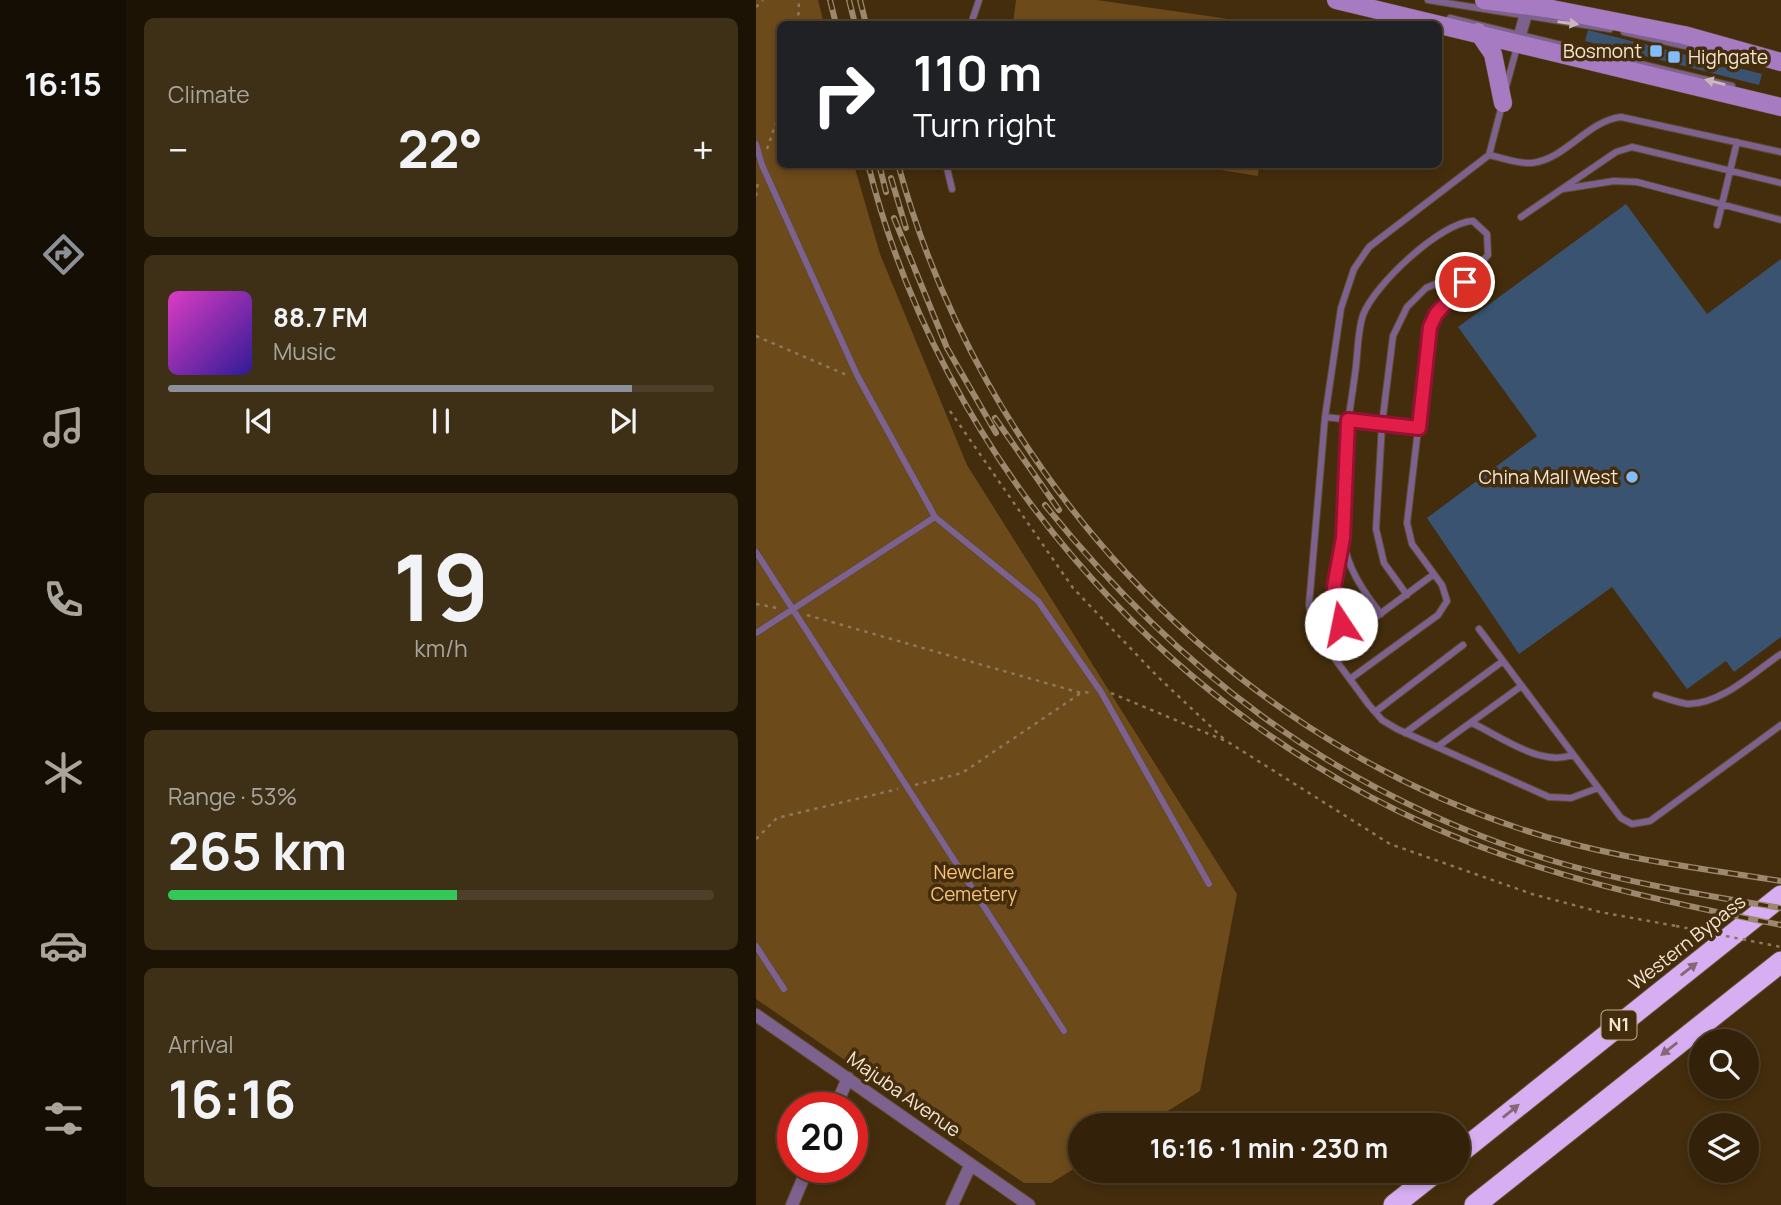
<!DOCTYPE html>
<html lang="en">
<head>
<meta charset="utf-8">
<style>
	:root { --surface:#332209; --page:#3e2f17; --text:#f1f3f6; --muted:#a9a49c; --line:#4e3f2a; --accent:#8c9099 }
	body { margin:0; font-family:Manrope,sans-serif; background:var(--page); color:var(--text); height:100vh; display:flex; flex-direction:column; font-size:26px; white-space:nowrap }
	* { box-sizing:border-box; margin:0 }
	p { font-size:23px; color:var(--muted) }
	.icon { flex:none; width:38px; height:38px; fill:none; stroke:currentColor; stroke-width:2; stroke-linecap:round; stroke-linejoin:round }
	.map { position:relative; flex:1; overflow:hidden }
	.sheet { display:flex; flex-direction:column; gap:18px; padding:18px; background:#1c1305; width:630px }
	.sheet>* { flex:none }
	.top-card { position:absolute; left:21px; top:21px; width:665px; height:147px; border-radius:10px; box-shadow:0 4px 10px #0003,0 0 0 2px var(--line); background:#202124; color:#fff; overflow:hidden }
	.buttons { position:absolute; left:933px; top:1029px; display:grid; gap:14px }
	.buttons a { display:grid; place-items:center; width:70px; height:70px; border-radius:50%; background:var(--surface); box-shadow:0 4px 10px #0003,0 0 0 2px var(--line); font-size:35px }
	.speed { position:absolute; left:21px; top:1092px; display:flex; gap:14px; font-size:35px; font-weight:700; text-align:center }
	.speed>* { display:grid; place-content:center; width:91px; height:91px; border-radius:50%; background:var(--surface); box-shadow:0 4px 10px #0003,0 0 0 2px var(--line); line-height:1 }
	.speed .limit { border:10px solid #d22; background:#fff; color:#111 }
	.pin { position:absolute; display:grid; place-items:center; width:60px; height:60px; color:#fff; margin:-30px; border:4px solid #fff; border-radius:50%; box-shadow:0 2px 7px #0007 }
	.me { position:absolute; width:77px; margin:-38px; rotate:349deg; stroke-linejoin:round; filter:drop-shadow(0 0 5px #0008) }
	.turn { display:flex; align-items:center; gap:24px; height:147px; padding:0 21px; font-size:32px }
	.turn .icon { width:91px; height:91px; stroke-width:2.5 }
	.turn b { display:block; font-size:49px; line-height:60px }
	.big { font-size:52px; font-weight:700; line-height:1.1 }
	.sheet .widget { flex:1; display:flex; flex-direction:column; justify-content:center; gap:10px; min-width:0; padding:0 24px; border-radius:10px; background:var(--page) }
	.sheet .dial { align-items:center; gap:0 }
	.dial b { font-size:91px; line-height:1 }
	.song { display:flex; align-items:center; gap:21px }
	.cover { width:84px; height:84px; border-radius:10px; background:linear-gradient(135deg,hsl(310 70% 55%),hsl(250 70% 35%)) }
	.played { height:7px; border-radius:4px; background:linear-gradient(90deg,var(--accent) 85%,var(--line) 85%) }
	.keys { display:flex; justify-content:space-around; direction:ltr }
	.heat { display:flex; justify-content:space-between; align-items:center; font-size:38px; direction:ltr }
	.charge { height:10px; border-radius:5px; background:linear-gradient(90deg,#34c759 53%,var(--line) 0) }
	.trip { position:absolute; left:312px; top:1113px; width:402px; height:70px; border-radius:35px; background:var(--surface); box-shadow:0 4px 10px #0003,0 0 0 2px var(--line); font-weight:700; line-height:70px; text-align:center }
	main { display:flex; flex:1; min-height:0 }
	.tab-bar { display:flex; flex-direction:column; width:126px; justify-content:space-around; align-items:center; background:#140e04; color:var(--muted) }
	.tab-bar .icon { width:49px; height:49px }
	.tab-bar .on { color:var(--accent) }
	.tab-bar b { font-size:32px; color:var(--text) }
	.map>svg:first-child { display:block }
	.green { fill:#6c4a1a }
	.building { fill:#395370 }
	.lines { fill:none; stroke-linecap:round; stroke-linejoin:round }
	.lane-casing { stroke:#604b2c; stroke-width:8 }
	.street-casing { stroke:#604b2c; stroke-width:14 }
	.secondary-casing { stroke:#604b2c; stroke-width:19 }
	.highway-casing { stroke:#604b2c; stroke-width:23 }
	.path { stroke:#8c785d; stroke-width:2.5; stroke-dasharray:3.5 5; stroke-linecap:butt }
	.lane { stroke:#7d628f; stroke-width:6 }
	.street { stroke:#7d628f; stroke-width:12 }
	.secondary { stroke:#a77bc2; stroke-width:18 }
	.highway { stroke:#d7aef1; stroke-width:21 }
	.rail-casing { stroke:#9b886e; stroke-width:6 }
	.rail { stroke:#442d0c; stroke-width:3.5; stroke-dasharray:10; stroke-linecap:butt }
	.path-bridge { stroke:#8c785d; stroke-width:2.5; stroke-dasharray:3.5 5; stroke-linecap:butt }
	.oneway { fill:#cbb8bc }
	.oneway2 { fill:#866773 }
	.route-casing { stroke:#92132f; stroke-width:18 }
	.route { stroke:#e11d48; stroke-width:12 }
	.poi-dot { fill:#83bcfb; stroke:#442d0c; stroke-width:2.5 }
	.labels { text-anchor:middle; stroke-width:7; stroke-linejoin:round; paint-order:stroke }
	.shield { fill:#442d0c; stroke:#c0ae98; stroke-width:2 }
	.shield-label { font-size:18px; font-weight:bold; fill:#f5e6d4 }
	.poi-label { font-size:19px; fill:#f5e6d4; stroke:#442d0c; text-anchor:end }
	.park-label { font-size:19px; fill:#fac27a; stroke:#442d0c }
	.street-label { font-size:19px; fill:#f5e6d4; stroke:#442d0c }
</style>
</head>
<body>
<main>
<nav class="tab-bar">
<b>16:15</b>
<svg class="icon on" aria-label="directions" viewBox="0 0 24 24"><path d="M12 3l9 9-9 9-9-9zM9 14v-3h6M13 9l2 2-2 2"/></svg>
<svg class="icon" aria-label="music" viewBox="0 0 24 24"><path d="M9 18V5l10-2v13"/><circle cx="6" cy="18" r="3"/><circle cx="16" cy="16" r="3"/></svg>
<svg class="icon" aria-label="phone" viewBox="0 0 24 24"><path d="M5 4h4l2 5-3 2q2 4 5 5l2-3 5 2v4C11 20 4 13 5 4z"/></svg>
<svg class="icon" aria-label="climate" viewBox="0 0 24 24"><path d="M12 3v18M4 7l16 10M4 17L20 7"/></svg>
<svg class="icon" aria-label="car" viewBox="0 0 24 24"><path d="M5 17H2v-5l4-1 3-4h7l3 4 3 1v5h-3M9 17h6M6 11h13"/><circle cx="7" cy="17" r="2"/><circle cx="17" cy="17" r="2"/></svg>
<svg class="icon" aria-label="filters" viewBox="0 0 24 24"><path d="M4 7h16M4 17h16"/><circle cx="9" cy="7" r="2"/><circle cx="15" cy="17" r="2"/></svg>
</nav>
<section class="sheet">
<div class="widget"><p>Climate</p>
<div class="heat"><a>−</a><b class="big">22°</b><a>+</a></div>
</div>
<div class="widget">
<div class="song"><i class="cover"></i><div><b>88.7 FM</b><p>Music</p></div></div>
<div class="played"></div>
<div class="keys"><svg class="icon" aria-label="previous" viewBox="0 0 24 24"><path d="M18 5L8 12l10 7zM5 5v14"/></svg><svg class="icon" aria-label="pause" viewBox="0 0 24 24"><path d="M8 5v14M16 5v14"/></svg><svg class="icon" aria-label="next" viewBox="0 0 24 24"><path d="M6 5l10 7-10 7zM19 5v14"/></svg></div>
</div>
<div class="widget dial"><b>19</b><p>km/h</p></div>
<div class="widget"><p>Range · 53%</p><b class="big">265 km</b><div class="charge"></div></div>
<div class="widget"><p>Arrival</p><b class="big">16:16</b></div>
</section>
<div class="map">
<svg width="1025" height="1205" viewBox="0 0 1025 1205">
	<rect width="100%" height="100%" fill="#442d0c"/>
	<path class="green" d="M0,0H62L68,24H24V164L98,165L124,254L211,465L481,894L444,1091L389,1125H324V1165L295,1183H268L0,999Z
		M260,0H341L507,24H257Z
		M434,165H503L502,176Z"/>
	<path class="building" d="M832,30L1006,74L1003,85L829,41Z
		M870,204L951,314L1025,259V637L978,672L970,661L931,689L856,587L763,654L671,518L781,436L702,327Z"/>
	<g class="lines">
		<defs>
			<path id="lane" d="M672,0L854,29
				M694,18L976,86
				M215,24L223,0
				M868,32L973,56
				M750,87L761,47
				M746,105L733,155L613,247L598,269L585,308L569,417L553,605L556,622L562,636L613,705L626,720L641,729L793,797L815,798L842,788
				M0,144L6,165L101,375L179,517L282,601L345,692L453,884
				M733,155C747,158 762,164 776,163C810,159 831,121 865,117L1025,152
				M190,164L196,189
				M807,189L858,181L881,182L1025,220
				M765,217L860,152L876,147L1025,183
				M961,225L981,142
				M569,417L663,428
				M587,539C576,576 579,604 590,640
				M0,552L308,1031
				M651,595L628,563L620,529L626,424L637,336L651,307L670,288L724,265
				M723,629L865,818L876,824L894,821L1025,725
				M0,633L179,517
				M574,651L678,574
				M594,679L682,615L691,601L686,585L656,544L651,523L674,327L690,301L732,255L731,234L717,221C685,222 618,285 607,315C601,333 602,355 599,374C592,426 580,485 587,538C591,568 607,591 625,614
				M900,695C910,698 922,703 932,704C966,704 998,672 1025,654
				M619,712L707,645
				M716,723C744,736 785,767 816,755
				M649,733L747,661
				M681,747L764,687
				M0,946L28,989"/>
			<path id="street" d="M762,42L774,0
				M0,1015L273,1205
				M79,1108L92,1078
				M36,1205L52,1167
				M196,1205L214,1166"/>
			<path id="secondary" d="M580,0L1025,107
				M728,0L796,9L928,35L1025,62
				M722,32L737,54L747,103"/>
			<path id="highway" d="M702,1154L1025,896
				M638,1205L681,1171
				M719,1205L1025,962"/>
		</defs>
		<use href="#lane" class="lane-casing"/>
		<use href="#street" class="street-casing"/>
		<use href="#secondary" class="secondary-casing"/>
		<use href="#highway" class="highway-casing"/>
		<path class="path" d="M0,7L7,0
			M42,24L43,0
			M11,149L24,111
			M0,196L2,182
			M0,336L93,376
			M194,411L317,588L401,676L469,740
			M0,604L21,608
			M51,615L325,693L335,692
			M355,693L472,742L634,844L776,894L844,912L920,926
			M159,785L206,773L325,693
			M0,839L21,818L142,789"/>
		<use href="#lane" class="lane"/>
		<use href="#street" class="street"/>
		<use href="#secondary" class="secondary"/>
		<use href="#highway" class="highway"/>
		<defs>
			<path id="rail" d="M74,0L80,24
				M93,0L99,24
				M104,0L110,24
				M112,164C184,453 401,704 672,825C785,876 904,901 1025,925
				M123,164L130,192
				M142,164C225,469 461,728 762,828C847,857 937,867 1025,881
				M135,178L150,228
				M138,218L191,348L240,433
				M239,418L303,510
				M289,505C420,668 572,786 772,853C853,880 940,894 1025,908"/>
		</defs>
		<use href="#rail" class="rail-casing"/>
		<use href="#rail" class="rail"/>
		<path class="path-bridge" d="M920,926L1025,947"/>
	</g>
	<defs><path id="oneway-solid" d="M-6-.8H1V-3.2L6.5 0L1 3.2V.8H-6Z" transform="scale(1.75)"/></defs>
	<g class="oneway">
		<use href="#oneway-solid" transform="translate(812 23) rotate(8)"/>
		<use href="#oneway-solid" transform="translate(959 82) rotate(-166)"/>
	</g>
	<g class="oneway2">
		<use href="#oneway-solid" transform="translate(933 969) rotate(-38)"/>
		<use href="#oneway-solid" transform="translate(913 1049) rotate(142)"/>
		<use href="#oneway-solid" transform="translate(755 1111) rotate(-39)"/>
	</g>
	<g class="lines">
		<defs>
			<path id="route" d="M585,624L578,587L587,538L592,420L663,428L674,327L680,314L709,282"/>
		</defs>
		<use href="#route" class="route-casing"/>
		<use href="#route" class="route"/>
	</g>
	<g class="poi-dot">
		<rect x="893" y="44" width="14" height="14" rx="3.5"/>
		<rect x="911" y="50" width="14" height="14" rx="3.5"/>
		<circle cx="876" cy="477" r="7"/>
	</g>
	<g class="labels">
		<rect class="shield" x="845.5" y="1010.5" width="35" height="29" rx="5"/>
		<g class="shield-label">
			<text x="863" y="1031">N1</text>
		</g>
		<g class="poi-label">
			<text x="886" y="58">Bosmont</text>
			<text x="932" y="64" text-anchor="start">Highgate</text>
			<text x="862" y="484">China Mall West</text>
		</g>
		<g class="park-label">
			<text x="218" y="879">Newclare<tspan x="218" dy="22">Cemetery</tspan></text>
		</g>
		<g class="street-label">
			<text transform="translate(931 942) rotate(-38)" y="7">Western Bypass</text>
			<text transform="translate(148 1094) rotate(35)" y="7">Majuba Avenue</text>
		</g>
	</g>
</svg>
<div class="buttons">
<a><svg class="icon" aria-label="search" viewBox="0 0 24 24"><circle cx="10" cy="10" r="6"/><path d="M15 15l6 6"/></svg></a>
<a><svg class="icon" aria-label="layers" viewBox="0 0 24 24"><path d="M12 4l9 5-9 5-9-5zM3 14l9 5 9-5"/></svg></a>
</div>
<div class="speed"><div class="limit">20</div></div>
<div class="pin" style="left:709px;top:282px;background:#d93025"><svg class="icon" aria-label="arrive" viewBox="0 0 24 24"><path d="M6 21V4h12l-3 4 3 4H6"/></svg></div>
<svg class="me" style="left:585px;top:624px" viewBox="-20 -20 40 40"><circle r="19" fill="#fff"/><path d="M0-13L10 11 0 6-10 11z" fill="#e11d48"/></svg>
<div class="trip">16:16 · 1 min · 230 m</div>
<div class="top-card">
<div class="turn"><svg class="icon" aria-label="right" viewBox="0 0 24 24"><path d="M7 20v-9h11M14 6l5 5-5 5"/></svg><div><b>110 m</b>Turn right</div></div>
</div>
</div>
</main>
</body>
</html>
